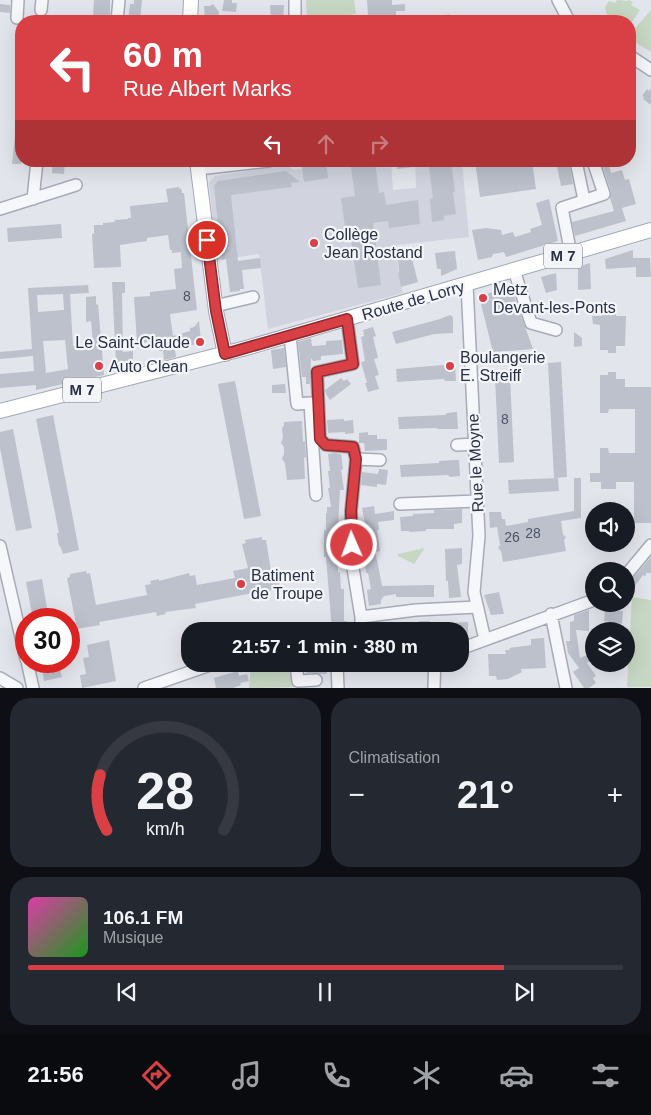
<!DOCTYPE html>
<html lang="fr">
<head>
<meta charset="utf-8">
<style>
	:root { --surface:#171b24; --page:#242831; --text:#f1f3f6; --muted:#9ea1a6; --line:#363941; --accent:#d94045 }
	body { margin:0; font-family:Helvetica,sans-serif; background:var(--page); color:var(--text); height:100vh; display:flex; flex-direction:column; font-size:19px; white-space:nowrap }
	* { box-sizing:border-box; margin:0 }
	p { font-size:16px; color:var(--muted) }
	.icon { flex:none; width:28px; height:28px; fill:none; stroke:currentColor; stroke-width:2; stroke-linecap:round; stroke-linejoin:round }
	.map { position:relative; height:688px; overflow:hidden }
	.drawer { display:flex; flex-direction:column; gap:10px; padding:10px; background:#0d0f14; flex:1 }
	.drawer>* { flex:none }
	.top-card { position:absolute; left:15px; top:15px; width:621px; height:152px; border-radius:20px; box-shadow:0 5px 20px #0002; background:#d94045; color:#fff; overflow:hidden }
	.tools { position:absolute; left:585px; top:502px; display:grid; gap:10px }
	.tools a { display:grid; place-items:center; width:50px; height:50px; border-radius:50%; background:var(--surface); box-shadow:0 5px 20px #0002; font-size:25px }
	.speed { position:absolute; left:15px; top:608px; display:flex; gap:10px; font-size:25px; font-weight:700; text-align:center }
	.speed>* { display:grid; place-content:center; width:65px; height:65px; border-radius:50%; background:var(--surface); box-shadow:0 5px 20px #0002; line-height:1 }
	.speed .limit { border:8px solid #d22; background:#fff; color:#111 }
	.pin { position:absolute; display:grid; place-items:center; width:42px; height:42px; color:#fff; margin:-21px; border:2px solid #fff; border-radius:50%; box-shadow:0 1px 5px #0007 }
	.me { position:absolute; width:55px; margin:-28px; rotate:358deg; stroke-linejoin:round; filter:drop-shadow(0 0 4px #0008) }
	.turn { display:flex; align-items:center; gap:18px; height:105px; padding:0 25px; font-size:22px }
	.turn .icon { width:65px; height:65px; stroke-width:2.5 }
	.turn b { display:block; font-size:35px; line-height:42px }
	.lanes { display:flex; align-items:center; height:48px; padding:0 25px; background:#0003; justify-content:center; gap:25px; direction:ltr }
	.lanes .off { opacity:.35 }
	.big { font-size:38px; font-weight:600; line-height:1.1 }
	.drawer .widget { flex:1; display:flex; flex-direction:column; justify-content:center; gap:8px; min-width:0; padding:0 18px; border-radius:20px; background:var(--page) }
	.drawer .dial { align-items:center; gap:0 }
	.dial svg { height:130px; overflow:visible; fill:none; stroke:var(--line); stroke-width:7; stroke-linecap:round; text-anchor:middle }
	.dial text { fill:var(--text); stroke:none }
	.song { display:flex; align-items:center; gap:15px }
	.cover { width:60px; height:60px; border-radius:8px; background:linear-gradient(135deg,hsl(320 70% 55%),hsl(120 70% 35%)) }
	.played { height:5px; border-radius:2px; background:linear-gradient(90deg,var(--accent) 80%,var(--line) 80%) }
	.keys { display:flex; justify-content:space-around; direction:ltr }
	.heat { display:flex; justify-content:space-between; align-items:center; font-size:28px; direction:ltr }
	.drawer .tiles { flex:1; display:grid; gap:10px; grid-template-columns:1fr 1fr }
	.widget:last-child { grid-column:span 2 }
	.trip { position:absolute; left:181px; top:622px; width:288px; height:50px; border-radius:20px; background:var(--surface); box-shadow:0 5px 20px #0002; font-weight:600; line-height:50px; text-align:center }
	.dock { display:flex; height:80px; justify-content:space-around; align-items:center; background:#090b0e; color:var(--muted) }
	.dock .icon { width:35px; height:35px }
	.dock .on { color:var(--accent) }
	.dock b { font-size:22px; color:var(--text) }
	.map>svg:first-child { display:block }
	.built { fill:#d1d4de }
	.green { fill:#c6d7c3 }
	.building { fill:#bcc1cc; fill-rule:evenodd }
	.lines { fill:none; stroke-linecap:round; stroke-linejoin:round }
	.minor-casing { stroke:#a7abb7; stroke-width:14 }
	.major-casing { stroke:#a1a8b9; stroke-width:16 }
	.minor { stroke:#f6f7fa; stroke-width:11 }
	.major { stroke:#fff; stroke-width:14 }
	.route-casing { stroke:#8d2a2d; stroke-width:12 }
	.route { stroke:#d94045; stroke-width:9 }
	.poi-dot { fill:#d94045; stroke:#f3f5f9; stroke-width:2 }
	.labels { text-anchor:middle; stroke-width:4.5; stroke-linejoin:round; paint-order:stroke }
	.number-label { font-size:14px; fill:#4e5468 }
	.shield { fill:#f3f5f9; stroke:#666b7c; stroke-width:1 }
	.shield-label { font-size:15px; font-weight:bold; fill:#293046 }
	.poi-label { font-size:16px; fill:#293046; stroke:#f3f5f9; text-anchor:start }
	.street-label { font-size:16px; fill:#293046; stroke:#f3f5f9 }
</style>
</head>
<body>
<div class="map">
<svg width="651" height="688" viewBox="0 0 651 688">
	<rect width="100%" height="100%" fill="#e3e5ec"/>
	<path class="built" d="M301,161H391L393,190L416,188L415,161H462L469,237L397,245L398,273L403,293L268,329L259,254L217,260L209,183L215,176L288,165L293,170L302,169Z"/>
	<path class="green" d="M306,0H354L356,14L307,21Z
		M617,0L627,1L629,0L633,2L631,5L640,10L630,25V21H615L607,16L605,7L609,1L615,3Z
		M651,10V52L630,39V34Z
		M450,14L451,21H400Z
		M425,548L414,564L398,556V554Z
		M632,597L651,600V687H627Z
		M251,664H294L299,687L249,688Z"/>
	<path class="building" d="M94,0H110V21H94L95,16H93Z
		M134,0H142L140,21H128L130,4H134Z
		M224,0H232V3H237L236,12L222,11Z
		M367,0H392V5L405,4V11H396V18L393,19L383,20V15L368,16Z
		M0,4L10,5V13L0,12Z
		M213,4L219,12L218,21H205L204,6H210Z
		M270,5H284L283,21H271Z
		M651,88V105L643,99L644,97L642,96L647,89L649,91Z
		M16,125H21V164H12Z
		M53,161H65L64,174L52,173Z
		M301,161H326L328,178L304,182Z
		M350,161H375L379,193L384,192L386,205L418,200L420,224L389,228L388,221L373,223L381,285L358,288L349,226L345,227L341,198L355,196Z
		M395,161H421V166L397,169Z
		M431,161H451L455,192L453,193L456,214L444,216V220L432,222L430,199L433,198L429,167L432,166Z
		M475,161H532L536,189L480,197Z
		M556,161H569L573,184L561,186Z
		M601,161H608L611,173L622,170L625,180L629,179L636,204L622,208L626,221L575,236L572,222L614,211L610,198L611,192Z
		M286,171L300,182L291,183L292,187L231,195L238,261L260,258L261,268L242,270L244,289H240V291L230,292L226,259L222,260L214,186L218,181Z
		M179,187V189L181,188L182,193H184L197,310L170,314L173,336L190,331V328L194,327L199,321L201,341L199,343L175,350L176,357L164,360L163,351H159V341L137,343L134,297L150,296V292L176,289L174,269L182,268L181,252L172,253V250H170L168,235L147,238V241L120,245L121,267L94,268L92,234H94V225H103V223L115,222L114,220L128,219V218H131L130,206L168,202L166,189Z
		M549,199L558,241L506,257L504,252L493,254L492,257L478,260L472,230L486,228L501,230L502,235L513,232L515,237L531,232L530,229L542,225L536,203Z
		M61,224L62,238L8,242L7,228Z
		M421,248L422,258L412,259L418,282L401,287L398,273L399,272L398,260L406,259L405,251Z
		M633,250V258H650L651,277H636V267L606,269L605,259Z
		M455,251L457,269L441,276V269H437L435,253Z
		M590,263L591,289L578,290V267Z
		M556,273L557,290L546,293L541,277Z
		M112,282H125V293H122L123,352L133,351V367L118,368V363L116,364Z
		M88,285L89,293L70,294L73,346L93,344L91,321L86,322V297L96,296V305L98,304L104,375L36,390V385L0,388V374L34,371L33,356L0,359V352L32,349L28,288ZM63,294L64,310L38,312L37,295ZM65,340L68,369L46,373L43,341Z
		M507,288L509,297L514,296L533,349L493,352L479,296Z
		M601,309H616V316H626L625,346H616V353H608V350H600V325L593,324L592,316H601Z
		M450,315L453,317V333L434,334L396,344L392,332L440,319Z
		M373,327L376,336L373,337L378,358L374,359L379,375L375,376L379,389L368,392L365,383H367L361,362L365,361L361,337L364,336L363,330Z
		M574,332L582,338V346L574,347Z
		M311,338L312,346L326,345V341L342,340L343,354L321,356V360L313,361L311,358L310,384H306V377H302L298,342Z
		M284,348L286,367L273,369L271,350Z
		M561,362L567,477L554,478L548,363Z
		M455,364L456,381H446L443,379L397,382L396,369Z
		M608,372H616V379H625V387H651V523H634V482H616V489H601V482H590V473H600V448H608L609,453H635V409H609L608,413H600V375H608Z
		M510,376L514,462L499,463L495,377Z
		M341,378L344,381L347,379L351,384L330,400L326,394L325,390Z
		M235,381L261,516L244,519L218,384Z
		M285,384L286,393H272V385Z
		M457,412L458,429H437V428L399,429L398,417L445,415L447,413Z
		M53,415L79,550L63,554L60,546H59L57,533H59L36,419Z
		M344,419V421L353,420L354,433L345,434V432L328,433L327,420Z
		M302,421L303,442L305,441L306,457L304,458L305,479L287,480L285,463L282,459L284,454V447L281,443L283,438L282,427L284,426V422Z
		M13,429L32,528L16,531L0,448V432Z
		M368,432V435H377V439H387V450L365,451L364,443H359V433Z
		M335,453L341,454L343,469L341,470L344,490H340L338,529H336L337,540H335L336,556H338V573L340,572L341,589H344V621H347V631H332L326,557H324V530H326V513H327V507H331L328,488H330L328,471H330L328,454Z
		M455,460H459L460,476L450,477L448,475L401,477L400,465L439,463V461Z
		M379,469L388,470L386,485L377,484V487L361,485L362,472L378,474Z
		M558,478L559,491L509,494L508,480Z
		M574,478H581V518L561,521L563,535L566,537L564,540L566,551L503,562L501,551L498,548L500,545L497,527L490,528L489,512H501L502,519H505L506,526L528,522V519L574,511Z
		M374,506L375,514L394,511V520L378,522L379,530H377L380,551L376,552V555L382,586L434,585V597H396V594L384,596L381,600V604L369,606L367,590L371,589L368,573H366L362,541H365L362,524H365L362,508Z
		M462,509V523L454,524V529H426V531L410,532L409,531H401L400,517L413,516V514L434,513V510Z
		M262,537V540H266L271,571H277L280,588L253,595V593L195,604L196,608L165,612L166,614L157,616L156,612L99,622L100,625L77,629L67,578L70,577V574L86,571L87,574L90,573L96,605L147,595L145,585L151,584L150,581L159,579V581L189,573L190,576L195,575L197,585L235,578L233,571L248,568L242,544L246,543L245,540Z
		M462,548V564L457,565L461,597L449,598L448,581H446L445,549Z
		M651,557V573H646V576L643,575L626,598V586Z
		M42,579L49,619H33L26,582Z
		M499,592L504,614L491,615L484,595Z
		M589,610V631L576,630L580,658L594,652V658L587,663L596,676L593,678L596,683L589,688H584L573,672L579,668L568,653L566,641H570V622L574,621V615Z
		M605,610L623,611L622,624L604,621Z
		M419,621H430V624L468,622V633H460V631H386V625L419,624Z
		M544,638L546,668L521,669L522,672L508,679L497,680L496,676H489L488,654H506L505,650H510L509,648L531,645V639Z
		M109,640L116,681L82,688L80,675L86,674L83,658L89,657L87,645Z
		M41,661H58L62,677L44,681Z
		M305,664H326L327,674L306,673Z
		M238,671L239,676L247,674L249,681L240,683L241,685L233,688H216L214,678Z"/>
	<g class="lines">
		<defs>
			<path id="minor" d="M295,0V21
				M558,0L569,21
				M41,10L42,0
				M17,18L18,0
				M117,21L119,0
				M630,56L651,70
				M576,161L584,200
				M198,169L269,161
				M33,199L37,161
				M0,209L76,185
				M571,254L562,208L604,194L593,161
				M514,270L531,323L556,330
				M467,284L479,536L474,592L485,640
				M215,306L253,297
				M347,319L353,364L317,372L320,439L326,445L353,447L356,459L351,511L352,562L361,617V631
				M290,335L297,404L310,403L316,495
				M457,445L475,444
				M356,459L380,460
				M400,504L477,501
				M0,546L26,659
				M626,575L651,545
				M551,614L566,688
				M361,617L416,610L477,607
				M460,649L594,600
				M27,661L33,688
				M296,664L298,681L316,680
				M337,664L338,688
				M0,678L17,688
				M144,688L213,664
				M434,688C434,679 435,672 434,664"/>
			<path id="major" d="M190,21L191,0
				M197,161L216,311L225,354
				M0,411L246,348L651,230"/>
		</defs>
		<use href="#minor" class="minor-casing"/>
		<use href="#major" class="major-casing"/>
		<use href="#minor" class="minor"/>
		<use href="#major" class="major"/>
	</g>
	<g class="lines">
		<defs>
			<path id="route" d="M207,240L216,311L225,354L347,319L353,364L317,372L320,439L326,445L353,447L356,459L351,511L352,545"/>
		</defs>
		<use href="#route" class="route-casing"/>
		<use href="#route" class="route"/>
	</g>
	<g class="poi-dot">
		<circle cx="314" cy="243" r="5"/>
		<circle cx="483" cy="298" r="5"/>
		<circle cx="200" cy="342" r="5"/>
		<circle cx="99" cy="366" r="5"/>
		<circle cx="450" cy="366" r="5"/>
		<circle cx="241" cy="584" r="5"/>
	</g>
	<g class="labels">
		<g class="number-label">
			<text x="187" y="301">8</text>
			<text x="505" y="424">8</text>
			<text x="533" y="538">28</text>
			<text x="512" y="542">26</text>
		</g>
		<g class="shield">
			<rect x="544" y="243.5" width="38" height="25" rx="4"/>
			<rect x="63" y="377.5" width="38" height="25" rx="4"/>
		</g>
		<g class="shield-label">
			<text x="563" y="261">M 7</text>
			<text x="82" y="395">M 7</text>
		</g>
		<g class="poi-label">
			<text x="324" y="240">Collège<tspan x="324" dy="18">Jean Rostand</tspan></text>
			<text x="493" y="295">Metz<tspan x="493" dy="18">Devant-les-Ponts</tspan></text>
			<text x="190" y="348" text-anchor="end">Le Saint-Claude</text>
			<text x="460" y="363">Boulangerie<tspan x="460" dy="18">E. Streiff</tspan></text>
			<text x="109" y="372">Auto Clean</text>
			<text x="251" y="581">Batiment<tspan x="251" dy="18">de Troupe</tspan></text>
		</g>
		<g class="street-label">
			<text transform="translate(413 300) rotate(-16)" y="6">Route de Lorry</text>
			<text transform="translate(475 463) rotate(-93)" y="6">Rue le Moyne</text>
		</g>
	</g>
</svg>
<div class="tools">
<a><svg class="icon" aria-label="sound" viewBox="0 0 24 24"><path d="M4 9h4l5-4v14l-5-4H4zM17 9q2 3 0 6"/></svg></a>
<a><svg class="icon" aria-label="search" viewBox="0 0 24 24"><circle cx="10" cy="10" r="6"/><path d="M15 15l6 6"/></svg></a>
<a><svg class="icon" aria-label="layers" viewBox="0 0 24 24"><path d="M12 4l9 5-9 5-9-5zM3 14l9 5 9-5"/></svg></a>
</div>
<div class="speed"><div class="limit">30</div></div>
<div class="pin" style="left:207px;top:240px;background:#d93025"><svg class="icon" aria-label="arrive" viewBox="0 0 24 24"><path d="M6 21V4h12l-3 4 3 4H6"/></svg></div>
<svg class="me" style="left:352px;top:545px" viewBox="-20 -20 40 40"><circle r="17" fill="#d94045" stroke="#fff" stroke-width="3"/><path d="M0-11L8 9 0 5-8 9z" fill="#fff"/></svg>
<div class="trip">21:57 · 1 min · 380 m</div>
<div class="top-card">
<div class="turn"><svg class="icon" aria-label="left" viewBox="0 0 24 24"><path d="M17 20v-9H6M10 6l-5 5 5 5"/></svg><div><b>60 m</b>Rue Albert Marks</div></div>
<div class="lanes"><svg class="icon" aria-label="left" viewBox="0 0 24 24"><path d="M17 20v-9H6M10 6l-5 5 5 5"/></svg><svg class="icon off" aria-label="ahead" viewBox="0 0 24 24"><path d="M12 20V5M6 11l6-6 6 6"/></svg><svg class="icon off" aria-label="right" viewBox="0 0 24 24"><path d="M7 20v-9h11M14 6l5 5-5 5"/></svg></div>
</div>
</div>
<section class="drawer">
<div class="tiles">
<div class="widget dial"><svg viewBox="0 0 100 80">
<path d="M14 69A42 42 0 1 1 86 69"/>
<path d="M14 69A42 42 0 0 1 10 35" stroke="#d94045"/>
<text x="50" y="56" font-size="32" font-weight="700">28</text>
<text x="50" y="72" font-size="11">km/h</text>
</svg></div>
<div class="widget"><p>Climatisation</p>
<div class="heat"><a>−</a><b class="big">21°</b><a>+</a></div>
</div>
<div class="widget">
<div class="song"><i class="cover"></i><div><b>106.1 FM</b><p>Musique</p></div></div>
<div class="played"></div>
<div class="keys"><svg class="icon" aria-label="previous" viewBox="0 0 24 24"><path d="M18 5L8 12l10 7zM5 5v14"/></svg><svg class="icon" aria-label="pause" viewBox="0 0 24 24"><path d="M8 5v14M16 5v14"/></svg><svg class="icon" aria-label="next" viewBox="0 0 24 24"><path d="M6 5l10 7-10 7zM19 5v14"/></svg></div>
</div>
</div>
</section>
<nav class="dock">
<b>21:56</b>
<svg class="icon on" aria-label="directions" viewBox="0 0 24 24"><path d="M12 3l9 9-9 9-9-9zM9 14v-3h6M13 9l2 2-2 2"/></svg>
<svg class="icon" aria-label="music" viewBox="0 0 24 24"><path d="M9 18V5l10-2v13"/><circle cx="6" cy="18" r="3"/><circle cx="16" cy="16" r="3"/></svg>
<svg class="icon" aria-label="phone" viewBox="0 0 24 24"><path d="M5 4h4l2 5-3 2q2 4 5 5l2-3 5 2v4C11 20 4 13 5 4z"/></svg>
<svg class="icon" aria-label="climate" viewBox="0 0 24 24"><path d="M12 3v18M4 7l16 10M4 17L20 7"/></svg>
<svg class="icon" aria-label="car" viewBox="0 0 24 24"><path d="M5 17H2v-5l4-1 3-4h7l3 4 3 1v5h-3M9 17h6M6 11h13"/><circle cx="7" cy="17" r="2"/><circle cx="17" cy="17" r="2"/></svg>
<svg class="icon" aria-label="filters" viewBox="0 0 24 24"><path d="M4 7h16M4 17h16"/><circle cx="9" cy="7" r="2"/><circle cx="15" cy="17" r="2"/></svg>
</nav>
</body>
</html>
